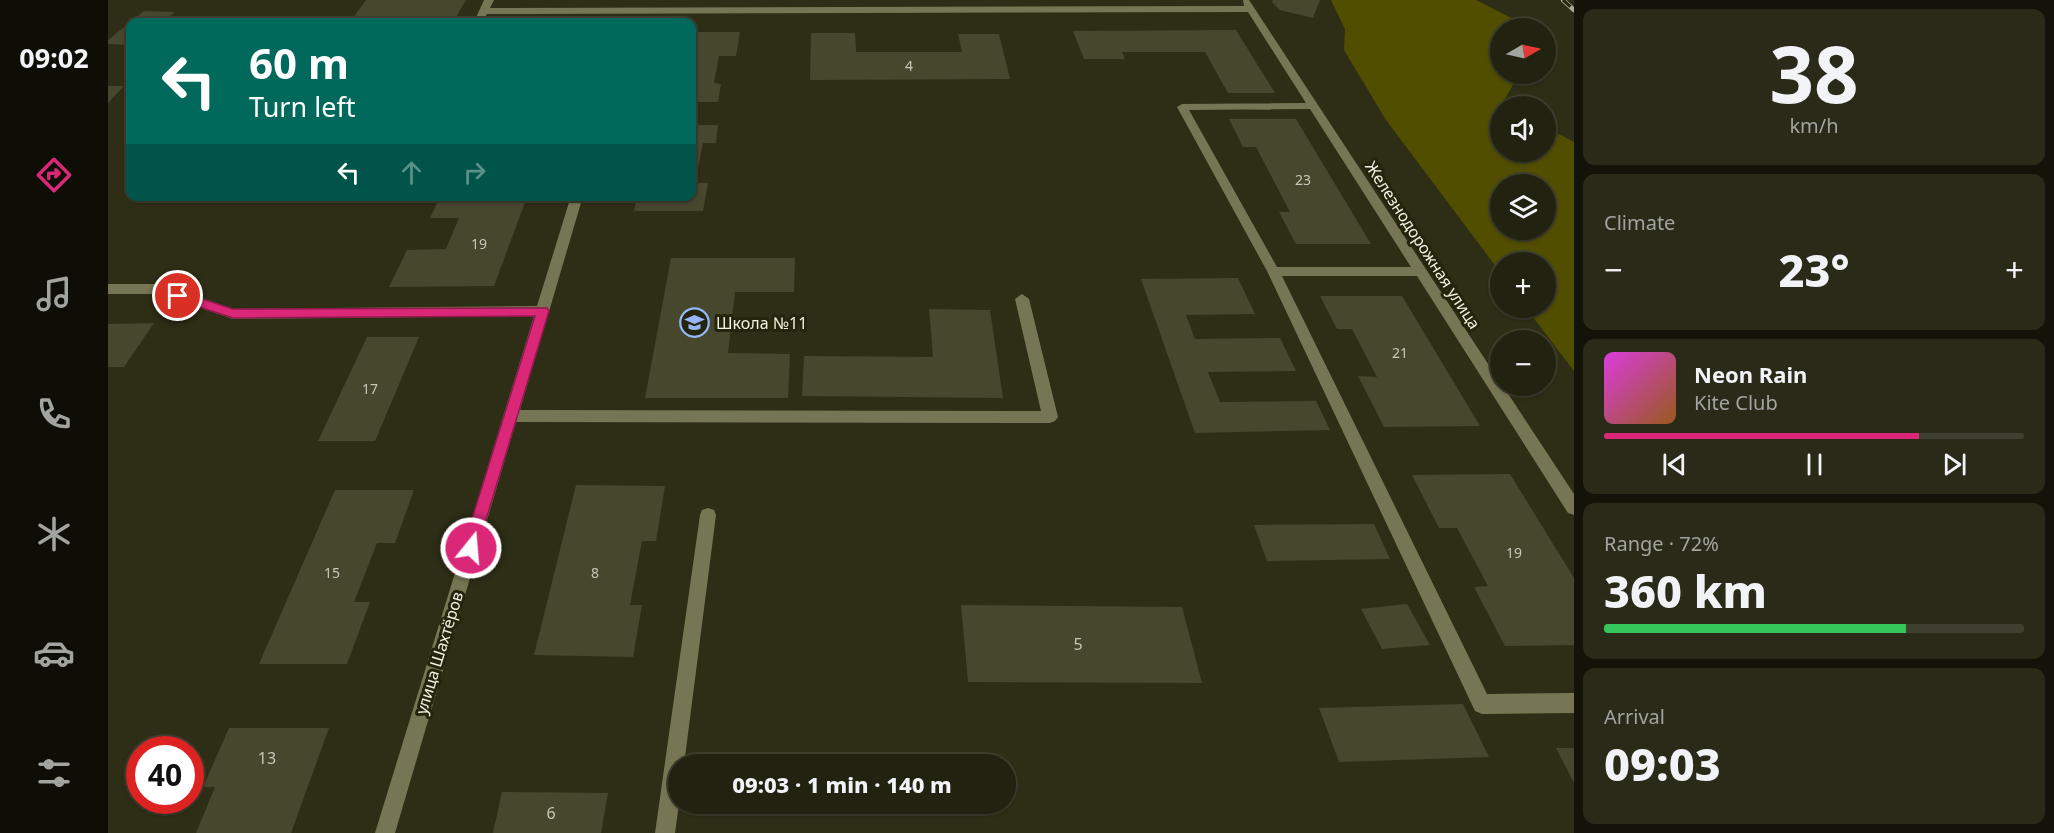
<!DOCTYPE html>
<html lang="en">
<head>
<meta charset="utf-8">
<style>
	:root { --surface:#222210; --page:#2a2a19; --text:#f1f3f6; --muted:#a2a49f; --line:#3f3f30; --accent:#db2777 }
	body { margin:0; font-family:"Noto Sans",sans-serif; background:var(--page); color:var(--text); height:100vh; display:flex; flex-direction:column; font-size:22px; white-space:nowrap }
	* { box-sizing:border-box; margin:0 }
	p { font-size:20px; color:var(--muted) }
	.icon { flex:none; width:33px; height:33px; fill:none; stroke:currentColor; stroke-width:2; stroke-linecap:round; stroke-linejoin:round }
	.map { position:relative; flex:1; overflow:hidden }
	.side { display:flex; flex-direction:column; gap:9px; padding:9px; background:#131309; width:480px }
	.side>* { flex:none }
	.top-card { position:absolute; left:18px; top:18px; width:570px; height:183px; border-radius:12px; box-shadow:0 2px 4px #0004,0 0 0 2px var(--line); background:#00695c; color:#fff; overflow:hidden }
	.needle { width:39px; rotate:81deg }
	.buttons { position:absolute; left:1382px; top:18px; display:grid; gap:12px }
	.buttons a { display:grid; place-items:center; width:66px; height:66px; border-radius:50%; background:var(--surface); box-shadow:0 2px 4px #0004,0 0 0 2px var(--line); font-size:30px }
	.speed { position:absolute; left:18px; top:736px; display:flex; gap:12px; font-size:30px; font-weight:700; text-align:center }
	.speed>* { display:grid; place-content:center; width:78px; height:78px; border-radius:50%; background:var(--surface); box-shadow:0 2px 4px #0004,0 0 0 2px var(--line); line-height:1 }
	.speed .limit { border:9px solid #d22; background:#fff; color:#111 }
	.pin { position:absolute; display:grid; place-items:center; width:51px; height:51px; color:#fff; margin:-26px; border:3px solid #fff; border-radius:50%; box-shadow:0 2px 6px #0007 }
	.me { position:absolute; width:66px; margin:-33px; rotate:17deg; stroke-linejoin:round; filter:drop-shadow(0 0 4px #0008) }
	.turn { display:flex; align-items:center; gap:21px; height:126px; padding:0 24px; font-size:27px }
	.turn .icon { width:78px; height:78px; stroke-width:2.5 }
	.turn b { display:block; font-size:42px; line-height:51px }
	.lanes { display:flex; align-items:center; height:57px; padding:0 24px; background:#0003; justify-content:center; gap:30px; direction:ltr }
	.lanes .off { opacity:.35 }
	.big { font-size:45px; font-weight:800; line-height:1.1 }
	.side .card { flex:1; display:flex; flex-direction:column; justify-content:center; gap:9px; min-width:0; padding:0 21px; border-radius:12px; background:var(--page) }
	.side .dial { align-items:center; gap:0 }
	.dial b { font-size:78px; line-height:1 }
	.song { display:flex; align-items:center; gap:18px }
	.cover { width:72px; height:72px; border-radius:9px; background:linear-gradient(135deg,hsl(300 70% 55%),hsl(30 70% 35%)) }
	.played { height:6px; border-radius:3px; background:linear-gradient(90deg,var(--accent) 75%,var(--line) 75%) }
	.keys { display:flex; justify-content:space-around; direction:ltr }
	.heat { display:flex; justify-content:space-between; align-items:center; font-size:33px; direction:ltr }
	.charge { height:9px; border-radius:4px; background:linear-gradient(90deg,#34c759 72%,var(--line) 0) }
	.trip { position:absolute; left:560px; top:754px; width:348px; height:60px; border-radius:30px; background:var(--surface); box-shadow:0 2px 4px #0004,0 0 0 2px var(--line); font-weight:800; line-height:60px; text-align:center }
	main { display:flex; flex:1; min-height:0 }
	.tab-bar { display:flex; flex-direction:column; width:108px; justify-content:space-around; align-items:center; background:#0e0e06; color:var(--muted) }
	.tab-bar .icon { width:42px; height:42px }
	.tab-bar .current { color:var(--accent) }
	.tab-bar b { font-size:27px; color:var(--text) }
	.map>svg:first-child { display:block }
	.green { fill:#514e00; fill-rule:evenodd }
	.building { fill:#47472e }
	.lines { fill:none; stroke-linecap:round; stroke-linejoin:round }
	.minor { fill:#777654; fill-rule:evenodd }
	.rail-casing { stroke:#a7a895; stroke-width:4.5 }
	.rail { stroke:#25240c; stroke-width:3; stroke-dasharray:10; stroke-linecap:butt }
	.route { fill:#db2777; stroke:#8e194d; stroke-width:1.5 }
	.labels { text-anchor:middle; stroke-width:6; stroke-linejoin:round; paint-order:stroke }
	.number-label { font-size:14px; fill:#c6c7b6 }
	.street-label { font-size:16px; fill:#f1f2e3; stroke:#25240c }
	.poi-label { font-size:16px; fill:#f1f2e3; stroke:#25240c; text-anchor:start }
	.near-number-label { font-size:16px; fill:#c6c7b6 }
</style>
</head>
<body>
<main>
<nav class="tab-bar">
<b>09:02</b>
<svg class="icon current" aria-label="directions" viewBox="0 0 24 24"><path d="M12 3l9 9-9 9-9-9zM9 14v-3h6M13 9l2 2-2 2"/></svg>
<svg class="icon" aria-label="music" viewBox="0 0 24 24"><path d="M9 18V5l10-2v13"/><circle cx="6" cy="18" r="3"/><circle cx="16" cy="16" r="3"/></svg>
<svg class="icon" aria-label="phone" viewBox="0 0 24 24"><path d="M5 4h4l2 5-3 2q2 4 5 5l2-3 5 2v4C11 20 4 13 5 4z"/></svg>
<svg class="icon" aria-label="climate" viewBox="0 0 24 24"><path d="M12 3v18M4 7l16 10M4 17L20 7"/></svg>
<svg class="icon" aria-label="car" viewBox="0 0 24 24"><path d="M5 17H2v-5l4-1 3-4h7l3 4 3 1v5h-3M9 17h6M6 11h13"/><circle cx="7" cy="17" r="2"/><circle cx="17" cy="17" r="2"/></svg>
<svg class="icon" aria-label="filters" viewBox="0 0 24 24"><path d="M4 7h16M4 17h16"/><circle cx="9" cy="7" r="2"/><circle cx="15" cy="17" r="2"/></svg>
</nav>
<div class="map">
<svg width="1466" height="833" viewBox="0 0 1466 833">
	<rect width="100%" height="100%" fill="#2e2e16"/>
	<path class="green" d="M1223,0H1368L1423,28H1392V74H1416L1409,78L1394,104L1398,106H1392V152H1437V127L1466,142V371L1418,308H1437V262H1392V272L1278,120L1236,50L1237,29ZM1392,184H1437V230H1392Z"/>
	<path class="building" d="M258,0H358L345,22H242Z
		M1165,0H1212L1205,18L1172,10L1164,2Z
		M36,11L67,12L55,22H22V45L0,44V40Z
		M1128,30L1167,93H1120L1097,52H1014L1017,59H976L965,31Z
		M584,32H632L628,56H611L606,83L613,84L610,102H584Z
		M703,33H747L748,52H854L850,34H891L902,79L702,80Z
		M0,86H16L0,103Z
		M1121,119H1188L1263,244H1188L1171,212H1182L1148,147H1135Z
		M584,125H610L608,143H595L587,183H600L595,211H526L529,196H584Z
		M332,197H419L386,286L281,287L299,250L338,249L351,218H322Z
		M563,258H687L686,292H627L620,353L682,354L680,398H537Z
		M1130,278L1147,314L1078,315L1087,339L1172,338L1188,371L1100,372L1112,402L1208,401L1222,430L1087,433L1033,279Z
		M1212,296H1294L1372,426L1276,427L1250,376L1269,377L1244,329H1229Z
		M821,309L882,310L895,398L694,396L696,356L825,357Z
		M46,323L16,367H0V324Z
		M259,337H311L267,441H210Z
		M1402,474L1466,578V645L1397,646L1366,587L1380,586L1349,528H1331L1304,475Z
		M468,485L557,486L548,541H534L522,605H534L525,657L426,655Z
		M227,490H306L287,543H269L246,602H262L239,664H151Z
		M1266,524L1282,559L1159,561L1146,525Z
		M1299,604L1322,645L1274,649L1253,609Z
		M853,605L1074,607L1094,683L860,682Z
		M1355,704L1381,757L1231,762L1211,708Z
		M121,728H221L183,833H88L107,787H95Z
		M1448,748H1466V783Z
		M394,792L500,793L493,833H385Z"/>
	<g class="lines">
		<path class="minor" d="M376,0H386L382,8L1136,6L1135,0H1141L1392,382V386H1395L1466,494V515L1460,513L1309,276H1174L1379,694L1466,693V713L1374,714L1367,711L1159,271L1069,107L1074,104L1198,103L1140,12L379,14L374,22H366ZM1202,109L1303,267H1169L1081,110Z
			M463,196H475L412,410L933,411L907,299L914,294L921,299L950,417L947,421L942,423L408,422L287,833H267L426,316L125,319L51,294H0V284H52L126,309L429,306Z
			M600,508L606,510L608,515L576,765H570L571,804L567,833H547L592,515L594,510Z"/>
		<defs>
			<path id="rail" d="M1455,0L1466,10"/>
		</defs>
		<use href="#rail" class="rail-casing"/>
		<use href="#rail" class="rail"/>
	</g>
	<path class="route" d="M70,291L125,309L439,308L441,311L368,553L363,555L358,553L355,548L427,316L125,318L66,299V292Z"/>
	<defs>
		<symbol id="school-ring" viewBox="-11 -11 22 22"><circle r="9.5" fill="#25240c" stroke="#94b7fd" stroke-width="1.5"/><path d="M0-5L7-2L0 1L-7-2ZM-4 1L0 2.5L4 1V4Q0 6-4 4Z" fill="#94b7fd"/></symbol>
	</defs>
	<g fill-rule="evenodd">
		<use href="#school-ring" x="570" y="306" width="33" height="33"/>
	</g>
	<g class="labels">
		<g class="number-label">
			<text x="801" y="71">4</text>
			<text x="1195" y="185">23</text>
			<text x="371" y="249">19</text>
			<text x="1292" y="358">21</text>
			<text x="262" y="394">17</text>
			<text x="1406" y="558">19</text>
			<text x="224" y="578">15</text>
			<text x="487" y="578">8</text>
		</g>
		<g class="street-label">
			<text transform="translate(1315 245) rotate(57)" y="6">Железнодорожная улица</text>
			<text transform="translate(331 653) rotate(-73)" y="6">улица Шахтёров</text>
		</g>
		<g class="poi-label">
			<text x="608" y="329">Школа №11</text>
		</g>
		<g class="near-number-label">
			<text x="970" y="650">5</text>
			<text x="159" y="764">13</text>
			<text x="443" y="819">6</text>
		</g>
	</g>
</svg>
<div class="buttons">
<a><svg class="needle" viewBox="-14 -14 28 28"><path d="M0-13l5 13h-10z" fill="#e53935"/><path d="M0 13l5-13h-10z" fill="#a2a49f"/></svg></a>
<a><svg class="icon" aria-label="sound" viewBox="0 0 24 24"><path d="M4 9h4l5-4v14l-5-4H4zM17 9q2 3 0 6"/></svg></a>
<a><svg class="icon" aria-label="layers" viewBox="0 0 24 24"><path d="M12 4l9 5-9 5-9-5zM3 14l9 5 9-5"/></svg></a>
<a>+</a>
<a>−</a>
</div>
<div class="speed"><div class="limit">40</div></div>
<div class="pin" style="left:70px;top:296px;background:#d93025"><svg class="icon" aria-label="arrive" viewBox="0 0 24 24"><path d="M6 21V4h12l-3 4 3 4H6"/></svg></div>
<svg class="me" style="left:363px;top:548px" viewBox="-20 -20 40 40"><circle r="17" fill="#db2777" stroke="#fff" stroke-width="3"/><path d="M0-11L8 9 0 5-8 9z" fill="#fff"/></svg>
<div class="trip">09:03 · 1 min · 140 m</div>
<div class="top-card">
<div class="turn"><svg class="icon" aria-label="left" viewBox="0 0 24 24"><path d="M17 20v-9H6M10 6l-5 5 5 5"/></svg><div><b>60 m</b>Turn left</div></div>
<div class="lanes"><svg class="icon" aria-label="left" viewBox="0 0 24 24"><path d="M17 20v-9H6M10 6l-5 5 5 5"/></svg><svg class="icon off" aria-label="ahead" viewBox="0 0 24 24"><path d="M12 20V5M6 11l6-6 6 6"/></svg><svg class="icon off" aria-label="right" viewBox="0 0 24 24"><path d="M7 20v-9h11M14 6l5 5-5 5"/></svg></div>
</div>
</div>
<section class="side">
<div class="card dial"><b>38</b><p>km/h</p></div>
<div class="card"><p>Climate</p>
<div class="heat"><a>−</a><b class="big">23°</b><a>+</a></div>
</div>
<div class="card">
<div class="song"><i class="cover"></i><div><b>Neon Rain</b><p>Kite Club</p></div></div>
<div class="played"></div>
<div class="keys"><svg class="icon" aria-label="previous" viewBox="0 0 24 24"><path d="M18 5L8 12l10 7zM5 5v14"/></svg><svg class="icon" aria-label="pause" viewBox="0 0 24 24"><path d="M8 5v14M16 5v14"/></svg><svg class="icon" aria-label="next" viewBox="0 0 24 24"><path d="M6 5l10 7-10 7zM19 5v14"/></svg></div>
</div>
<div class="card"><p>Range · 72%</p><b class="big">360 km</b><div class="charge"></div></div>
<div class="card"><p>Arrival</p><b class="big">09:03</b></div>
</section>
</main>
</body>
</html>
